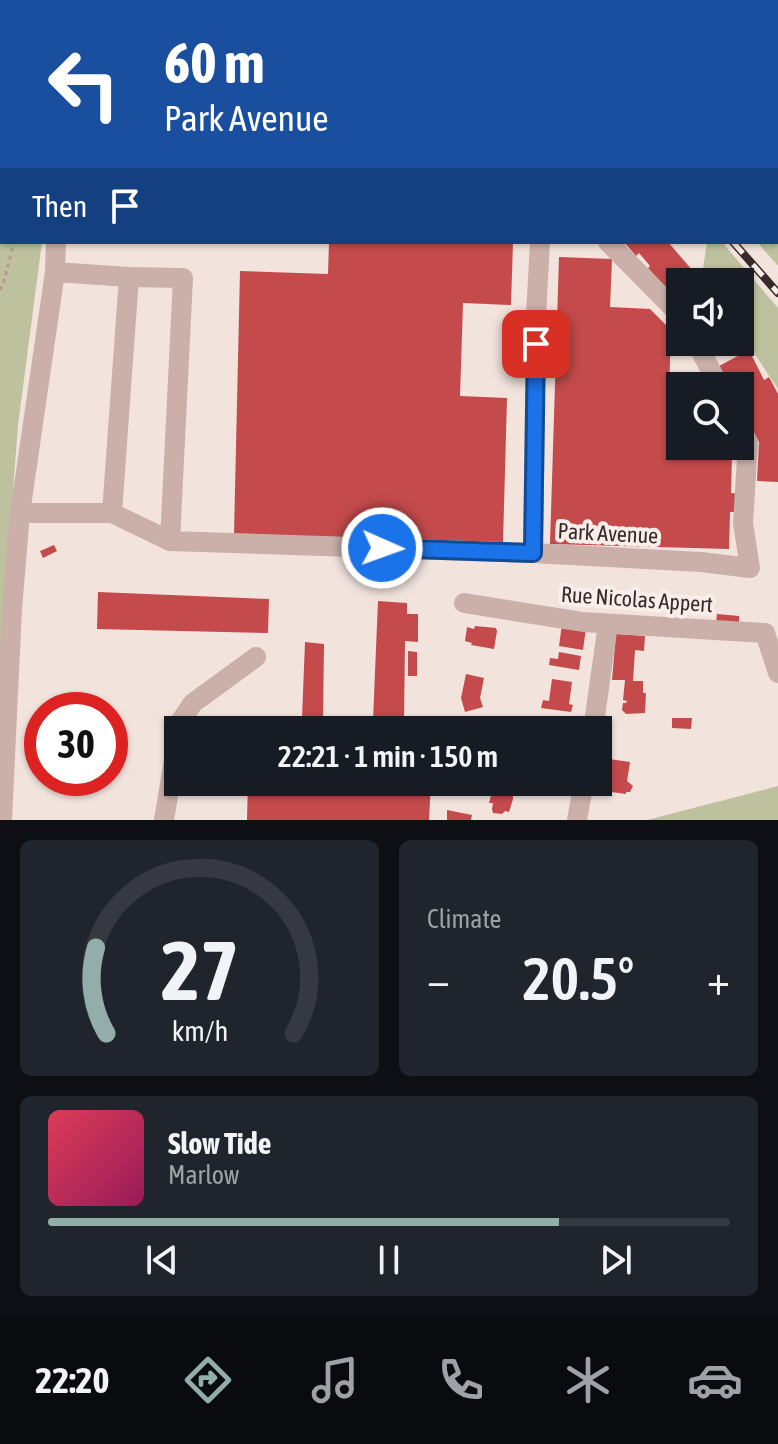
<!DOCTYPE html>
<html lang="en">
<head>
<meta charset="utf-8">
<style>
	:root { --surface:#171b24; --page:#20242c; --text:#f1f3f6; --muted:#9ea1a6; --line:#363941; --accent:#92adaa }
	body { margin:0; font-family:"Asap Condensed",sans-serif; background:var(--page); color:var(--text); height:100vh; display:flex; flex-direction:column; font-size:30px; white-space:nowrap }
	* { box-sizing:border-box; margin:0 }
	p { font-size:26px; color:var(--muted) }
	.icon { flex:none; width:44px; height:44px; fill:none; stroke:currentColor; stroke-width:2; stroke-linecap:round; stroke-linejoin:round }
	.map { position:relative; height:820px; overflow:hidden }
	.sheet { display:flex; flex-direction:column; gap:20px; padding:20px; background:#0d0f14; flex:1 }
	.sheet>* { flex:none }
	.top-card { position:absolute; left:0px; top:0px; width:778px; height:244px; box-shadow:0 2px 6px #0004; background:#1a4fa0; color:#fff; overflow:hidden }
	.buttons { position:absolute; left:666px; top:268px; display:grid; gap:16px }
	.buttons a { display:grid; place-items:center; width:88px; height:88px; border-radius:0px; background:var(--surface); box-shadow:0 2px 6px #0004; font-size:40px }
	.speed { position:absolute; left:24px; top:692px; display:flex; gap:16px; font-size:40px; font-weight:700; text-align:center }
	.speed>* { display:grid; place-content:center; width:104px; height:104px; border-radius:50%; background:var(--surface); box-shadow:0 2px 6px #0004; line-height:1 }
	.speed .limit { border:12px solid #d22; background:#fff; color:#111 }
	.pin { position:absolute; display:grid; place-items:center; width:68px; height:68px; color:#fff; margin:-34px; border-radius:16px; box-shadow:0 4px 12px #0006 }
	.me { position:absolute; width:88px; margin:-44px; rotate:92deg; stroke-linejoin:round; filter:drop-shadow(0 0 6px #0008) }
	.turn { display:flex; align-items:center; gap:28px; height:168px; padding:0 32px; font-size:36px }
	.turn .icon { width:104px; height:104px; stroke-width:2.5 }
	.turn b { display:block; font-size:56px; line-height:68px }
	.then { display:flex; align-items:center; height:76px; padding:0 32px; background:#0003; gap:16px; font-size:30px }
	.big { font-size:60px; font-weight:600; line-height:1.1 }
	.sheet .tile { flex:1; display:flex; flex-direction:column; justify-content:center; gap:12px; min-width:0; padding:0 28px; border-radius:12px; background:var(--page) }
	.sheet .dial { align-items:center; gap:0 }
	.dial svg { height:208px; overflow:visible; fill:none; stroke:var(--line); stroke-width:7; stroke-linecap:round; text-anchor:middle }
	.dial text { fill:var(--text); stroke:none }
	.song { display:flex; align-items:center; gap:24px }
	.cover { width:96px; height:96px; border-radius:12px; background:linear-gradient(135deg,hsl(350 70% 55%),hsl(330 70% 35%)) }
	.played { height:8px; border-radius:4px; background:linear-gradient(90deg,var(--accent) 75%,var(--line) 75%) }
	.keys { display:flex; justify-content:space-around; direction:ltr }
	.heat { display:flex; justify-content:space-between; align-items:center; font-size:44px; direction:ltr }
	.sheet .tiles { flex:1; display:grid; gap:20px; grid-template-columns:1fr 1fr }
	.tile:last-child { grid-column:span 2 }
	.trip { position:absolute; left:164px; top:716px; width:448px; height:80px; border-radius:0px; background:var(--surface); box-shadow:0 2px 6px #0004; font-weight:600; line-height:80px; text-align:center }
	.menu { display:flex; height:128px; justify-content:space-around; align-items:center; background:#090b0e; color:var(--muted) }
	.menu .icon { width:56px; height:56px }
	.menu .selected { color:var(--accent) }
	.menu b { font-size:36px; color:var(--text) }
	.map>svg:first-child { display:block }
	.green { fill:#bec19d }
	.building { fill:#c44a4b }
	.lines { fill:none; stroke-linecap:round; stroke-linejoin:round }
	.path { stroke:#b69a93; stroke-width:3; stroke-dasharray:4 4; stroke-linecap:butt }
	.minor { stroke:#cab0a9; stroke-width:20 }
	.rail-casing { stroke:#372a29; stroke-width:8 }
	.rail { stroke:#faeeea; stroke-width:5; stroke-dasharray:15; stroke-linecap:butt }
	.route-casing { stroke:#114b97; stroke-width:20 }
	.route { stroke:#1a73e8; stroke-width:14 }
	.labels { text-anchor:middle; stroke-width:8; stroke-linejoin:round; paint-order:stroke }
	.street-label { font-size:22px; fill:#372a29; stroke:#faeeea }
</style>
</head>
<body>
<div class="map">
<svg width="778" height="820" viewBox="0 0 778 820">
	<rect width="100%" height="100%" fill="#f2e3dd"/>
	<path class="green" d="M0,0H127L126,2H2V242H42L18,425L0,663Z
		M526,0H778V266L757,242H776V2H528Z
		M707,242H722L778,308V389L740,332V282H707L702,276Z
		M778,786V820H647Z"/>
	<path class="building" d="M329,242H513L511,305L463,303L460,396L507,398L503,542L234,534L240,271L328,274Z
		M624,242H668L693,271L669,292L648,268L650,266L639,253L636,256Z
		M559,257L612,259L610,307L650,309L671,330L667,454L732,456L731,493L739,494L738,512H730L729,549L550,544Z
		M749,350L764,380L769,377L778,394V482L757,481L759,442L740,406V386H730L719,366Z
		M54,545L57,551L43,558L40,551Z
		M98,592L269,599L268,633L97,629Z
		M378,601L407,603V614H418V642L405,641L404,721L433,723V730H250L251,716L302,718L305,642L324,644L323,718L373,720Z
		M717,614L739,616V624L716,623Z
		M562,624L586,628L583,650L559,646Z
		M475,626L496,628L497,631L494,649L471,645L472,643L465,641L467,627L474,629Z
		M616,634L645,636L644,651L635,650L633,681H643V693H646L645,713L626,714L622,710L623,703H626L627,701L623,700L625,680H612Z
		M408,651L417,652V676H408Z
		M559,652L581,656L579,670L549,665L550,658L558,659Z
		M466,674L484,678L480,698L483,707L465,712L461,698Z
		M552,679L572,682L569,704L573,705L571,712L541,708L543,700L549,701Z
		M551,717L569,721L568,730H549Z
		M672,718H692L691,729L672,728Z
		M459,724H468V730H459Z
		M609,759L630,762L627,781L633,786L630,792H626V794L604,791Z
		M248,782H431L429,820H247Z
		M496,782L513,785V799L509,812L505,811L502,814L493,813L492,809L493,803H489L492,792L494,793Z
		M447,810L472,815L471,820H447Z"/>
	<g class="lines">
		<path class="path" d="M69,0V2
			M0,290L4,281L14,242"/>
		<path class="minor" d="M131,2L133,0
			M608,242L680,315
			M55,272L129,277
			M696,342L719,386
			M20,513H112L170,541L533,553L701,562L750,568L743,523L748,442L740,427
			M112,513L129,277L183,278L170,541
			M533,553L536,316L540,242
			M464,603L583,622L765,633L778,673
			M179,730L180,722L193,703L256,657
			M593,730L608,624
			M2,820L12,609L20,513L55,272L56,242
			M164,820L178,736
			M577,820L584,782"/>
		<defs>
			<path id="rail" d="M501,0L503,2
				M733,242L778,293"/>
		</defs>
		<use href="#rail" class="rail-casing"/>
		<use href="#rail" class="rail"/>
	</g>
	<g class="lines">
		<defs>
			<path id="route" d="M382,548L533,553L536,344"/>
		</defs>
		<use href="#route" class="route-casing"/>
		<use href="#route" class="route"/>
	</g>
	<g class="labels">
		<g class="street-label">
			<text transform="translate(608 533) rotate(3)" y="8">Park Avenue</text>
			<text transform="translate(637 599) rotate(4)" y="8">Rue Nicolas Appert</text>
		</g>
	</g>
</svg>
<div class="buttons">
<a><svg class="icon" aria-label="sound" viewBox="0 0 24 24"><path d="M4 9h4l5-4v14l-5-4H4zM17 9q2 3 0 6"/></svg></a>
<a><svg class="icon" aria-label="search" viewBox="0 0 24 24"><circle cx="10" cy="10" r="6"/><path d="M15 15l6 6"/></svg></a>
</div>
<div class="speed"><div class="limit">30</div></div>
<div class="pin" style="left:536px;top:344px;background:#d93025"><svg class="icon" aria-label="arrive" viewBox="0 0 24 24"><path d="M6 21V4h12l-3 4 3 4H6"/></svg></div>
<svg class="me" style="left:382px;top:548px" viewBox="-20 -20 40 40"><circle r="17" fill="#1a73e8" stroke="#fff" stroke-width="3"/><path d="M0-11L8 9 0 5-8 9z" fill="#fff"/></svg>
<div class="trip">22:21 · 1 min · 150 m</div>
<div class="top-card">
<div class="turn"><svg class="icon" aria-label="left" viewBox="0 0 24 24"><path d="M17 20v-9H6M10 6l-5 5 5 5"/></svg><div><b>60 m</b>Park Avenue</div></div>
<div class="then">Then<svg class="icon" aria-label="arrive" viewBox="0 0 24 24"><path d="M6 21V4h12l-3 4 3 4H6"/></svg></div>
</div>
</div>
<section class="sheet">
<div class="tiles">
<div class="tile dial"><svg viewBox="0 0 100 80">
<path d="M14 69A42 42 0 1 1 86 69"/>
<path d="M14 69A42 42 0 0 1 10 36" stroke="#92adaa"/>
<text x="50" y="56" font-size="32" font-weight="700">27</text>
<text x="50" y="72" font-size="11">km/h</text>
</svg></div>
<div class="tile"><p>Climate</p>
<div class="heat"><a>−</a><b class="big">20.5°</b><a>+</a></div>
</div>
<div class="tile">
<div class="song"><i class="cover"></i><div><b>Slow Tide</b><p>Marlow</p></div></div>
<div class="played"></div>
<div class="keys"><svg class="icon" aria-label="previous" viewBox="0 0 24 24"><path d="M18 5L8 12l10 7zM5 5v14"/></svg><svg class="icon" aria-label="pause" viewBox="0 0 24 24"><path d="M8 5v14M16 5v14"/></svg><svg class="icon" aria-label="next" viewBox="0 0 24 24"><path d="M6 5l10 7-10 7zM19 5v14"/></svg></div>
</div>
</div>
</section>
<nav class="menu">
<b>22:20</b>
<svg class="icon selected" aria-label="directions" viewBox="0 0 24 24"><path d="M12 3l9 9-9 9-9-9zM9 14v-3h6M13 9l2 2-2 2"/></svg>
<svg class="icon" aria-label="music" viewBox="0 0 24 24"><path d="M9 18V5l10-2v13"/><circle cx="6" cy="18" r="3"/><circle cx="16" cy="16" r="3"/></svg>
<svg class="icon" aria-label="phone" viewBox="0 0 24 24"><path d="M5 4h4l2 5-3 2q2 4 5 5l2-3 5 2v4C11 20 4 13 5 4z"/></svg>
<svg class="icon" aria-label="climate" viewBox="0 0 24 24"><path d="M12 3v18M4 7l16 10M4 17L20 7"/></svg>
<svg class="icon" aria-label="car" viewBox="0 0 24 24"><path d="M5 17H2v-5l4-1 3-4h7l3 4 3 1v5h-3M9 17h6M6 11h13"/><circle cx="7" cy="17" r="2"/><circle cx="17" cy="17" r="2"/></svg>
</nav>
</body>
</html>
